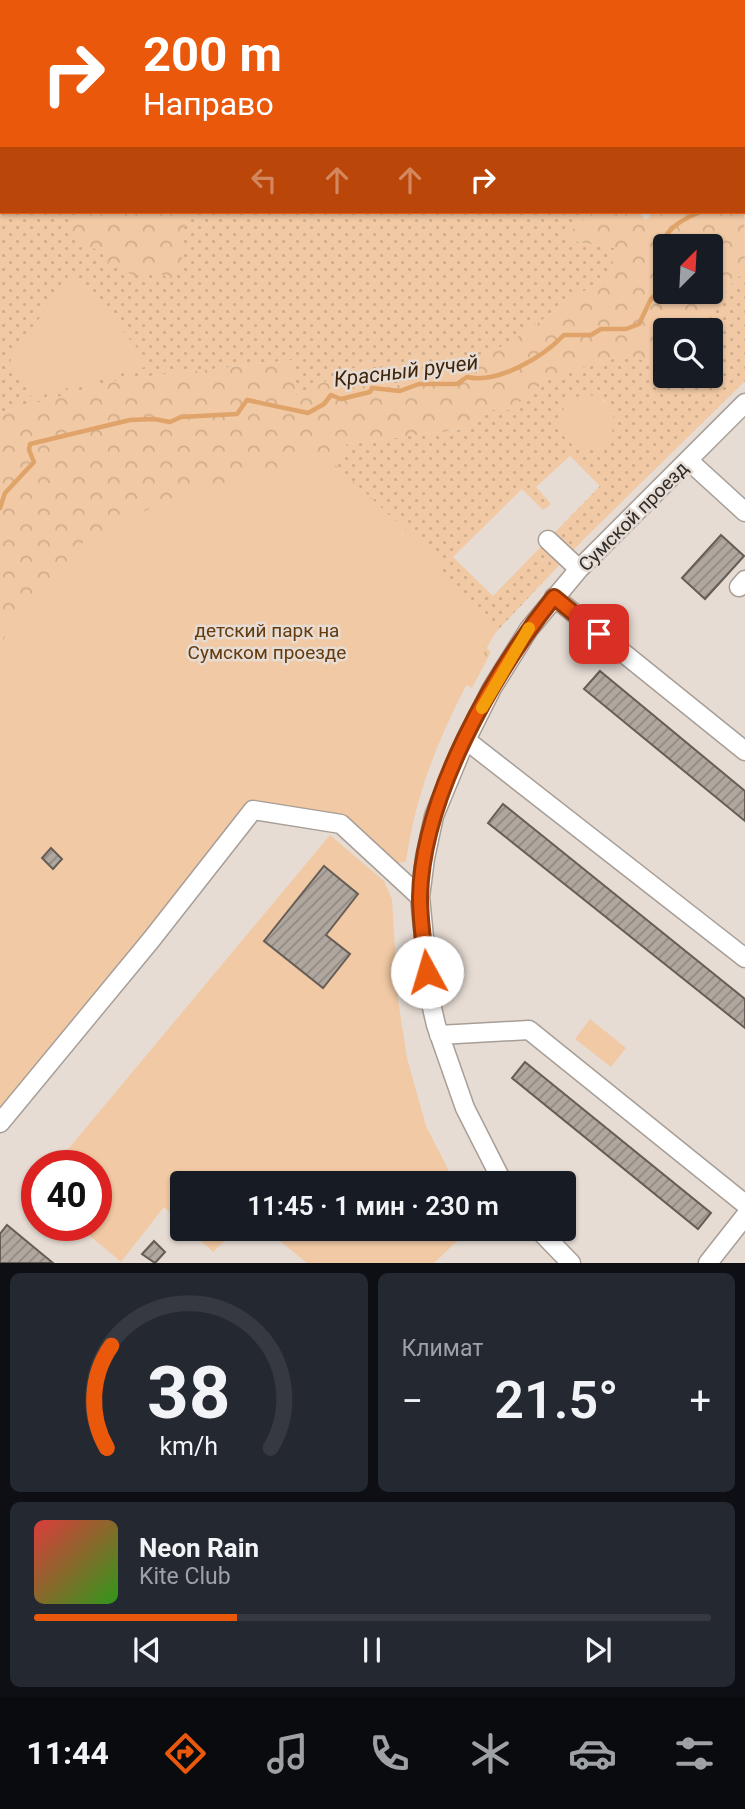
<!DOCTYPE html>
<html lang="ru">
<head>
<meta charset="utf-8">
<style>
	:root { --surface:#171b24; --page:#242831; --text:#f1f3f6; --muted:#9ea1a6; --line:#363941; --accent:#ea580c }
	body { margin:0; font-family:Roboto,sans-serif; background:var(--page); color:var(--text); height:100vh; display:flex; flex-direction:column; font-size:26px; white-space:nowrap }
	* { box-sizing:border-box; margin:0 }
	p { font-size:23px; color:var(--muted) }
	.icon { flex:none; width:38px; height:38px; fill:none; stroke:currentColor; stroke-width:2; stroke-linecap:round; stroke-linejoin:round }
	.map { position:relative; height:1263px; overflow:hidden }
	.sheet { display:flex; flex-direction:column; gap:10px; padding:10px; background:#0d0f14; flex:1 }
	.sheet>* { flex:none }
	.guide { position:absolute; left:0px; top:0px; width:746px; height:214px; box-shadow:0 2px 5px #0004; background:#ea580c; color:#fff; overflow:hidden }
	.needle { width:46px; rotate:24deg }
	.controls { position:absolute; left:653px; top:234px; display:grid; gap:14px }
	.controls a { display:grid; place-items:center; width:70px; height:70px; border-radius:7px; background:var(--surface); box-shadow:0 2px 5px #0004; font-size:35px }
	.speed { position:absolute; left:21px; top:1150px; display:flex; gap:14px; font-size:35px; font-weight:700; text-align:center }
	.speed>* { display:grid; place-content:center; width:91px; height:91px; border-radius:50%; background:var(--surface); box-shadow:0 2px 5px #0004; line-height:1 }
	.speed .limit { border:10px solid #d22; background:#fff; color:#111 }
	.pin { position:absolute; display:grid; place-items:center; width:60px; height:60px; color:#fff; margin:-30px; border-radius:14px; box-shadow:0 4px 10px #0006 }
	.me { position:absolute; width:77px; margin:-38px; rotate:354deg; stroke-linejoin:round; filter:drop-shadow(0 0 5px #0008) }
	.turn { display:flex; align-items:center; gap:24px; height:147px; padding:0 28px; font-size:32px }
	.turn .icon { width:91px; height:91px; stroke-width:2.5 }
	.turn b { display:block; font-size:49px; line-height:60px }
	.lanes { display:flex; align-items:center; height:66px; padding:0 28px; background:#0003; justify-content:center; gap:35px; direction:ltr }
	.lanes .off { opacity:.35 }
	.big { font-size:52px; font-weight:600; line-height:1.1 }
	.sheet .widget { flex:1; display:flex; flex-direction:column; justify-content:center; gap:10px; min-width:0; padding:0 24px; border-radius:10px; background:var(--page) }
	.sheet .dial { align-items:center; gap:0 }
	.dial svg { height:182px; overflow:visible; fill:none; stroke:var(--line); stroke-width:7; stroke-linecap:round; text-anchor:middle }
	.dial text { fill:var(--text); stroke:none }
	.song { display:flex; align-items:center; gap:21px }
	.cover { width:84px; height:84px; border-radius:10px; background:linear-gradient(135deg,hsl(0 70% 55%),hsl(110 70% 35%)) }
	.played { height:7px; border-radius:4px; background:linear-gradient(90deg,var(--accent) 30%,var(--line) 30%) }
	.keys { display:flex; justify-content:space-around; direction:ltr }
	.heat { display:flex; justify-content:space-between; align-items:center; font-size:38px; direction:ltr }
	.sheet .tiles { flex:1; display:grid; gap:10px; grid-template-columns:1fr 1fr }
	.widget:last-child { grid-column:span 2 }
	.trip { position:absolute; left:170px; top:1171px; width:406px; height:70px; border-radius:7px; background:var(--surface); box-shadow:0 2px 5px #0004; font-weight:600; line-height:70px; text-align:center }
	.tab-bar { display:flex; height:112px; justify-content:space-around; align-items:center; background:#090b0e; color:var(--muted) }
	.tab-bar .icon { width:49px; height:49px }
	.tab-bar .current { color:var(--accent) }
	.tab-bar b { font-size:32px; color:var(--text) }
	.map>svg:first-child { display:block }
	.grass { fill:url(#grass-dots); fill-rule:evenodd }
	.forest { fill:url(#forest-crowns); fill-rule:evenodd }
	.park { fill:#f1c9a4 }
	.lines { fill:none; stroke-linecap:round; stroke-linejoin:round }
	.stream { stroke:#e0a369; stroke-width:4.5 }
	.river { stroke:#e0a369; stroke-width:24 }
	.building { fill:url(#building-hatch); stroke:#665e56; stroke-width:2 }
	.minor-casing { stroke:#a79e97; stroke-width:21 }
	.minor { stroke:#fff; stroke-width:18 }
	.route-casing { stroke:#983908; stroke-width:18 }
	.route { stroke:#ea580c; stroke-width:12 }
	.slow { stroke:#f59e0b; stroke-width:12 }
	.labels { text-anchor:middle; stroke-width:5; stroke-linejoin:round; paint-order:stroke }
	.street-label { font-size:19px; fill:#2f2c29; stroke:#e6dcd4 }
	.park-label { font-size:19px; fill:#643b0e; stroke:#e6dcd4 }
	.water-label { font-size:21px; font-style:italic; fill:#3d240a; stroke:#e6dcd4 }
</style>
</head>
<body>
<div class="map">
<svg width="745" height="1263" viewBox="0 0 745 1263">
	<defs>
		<pattern id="grass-dots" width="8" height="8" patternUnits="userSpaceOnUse" patternTransform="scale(1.75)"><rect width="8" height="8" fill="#f1c9a4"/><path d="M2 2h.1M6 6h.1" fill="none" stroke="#cfad8d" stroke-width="1.8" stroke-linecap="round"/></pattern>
		<pattern id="forest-crowns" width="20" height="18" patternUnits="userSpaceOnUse" patternTransform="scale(1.75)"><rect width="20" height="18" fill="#f1c9a4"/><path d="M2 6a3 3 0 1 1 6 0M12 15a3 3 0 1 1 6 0" fill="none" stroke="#cfad8d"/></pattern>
		<pattern id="building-hatch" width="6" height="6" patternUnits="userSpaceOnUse" patternTransform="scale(1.75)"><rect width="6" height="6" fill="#b0a79f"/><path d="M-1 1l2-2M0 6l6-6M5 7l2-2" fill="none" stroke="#908882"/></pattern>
	</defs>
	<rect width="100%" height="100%" fill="#e6dcd4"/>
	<path class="grass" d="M0,167L2,212H593L563,239L614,248L612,272L506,345L387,389L371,360L295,396L293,360L123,379L0,413Z
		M745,270V381L585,538L496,632L329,473L347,444L471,428L487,410H510L547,380L625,354L656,365L665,356V376H710V331H688ZM586,395L604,400L613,414L590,449L574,446L572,399ZM570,456L600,486L493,596L453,557L522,489L543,510L551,504L536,487Z"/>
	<path class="forest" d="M0,0H104L2,2L0,114Z
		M199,0H745V5L744,2Z
		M744,175L745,270L688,331H665V356L656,365L625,354L547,380L510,410H487L471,428L347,444L335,465L441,562L439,601L0,684V413L123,379L293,360L296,395L372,360L387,389L506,345L612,272L614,248L562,239L593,212H638L646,220L654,212H744ZM665,247H710V292H665Z
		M90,212H187L188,221C174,241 192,264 170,279L152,269L135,276L107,263L102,252L79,242L67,232L71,223Z
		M481,643L491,652L472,688L460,681Z"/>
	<path class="park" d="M71,272L152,365L32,398L10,361Z
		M560 422a27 27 0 1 1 54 0a27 27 0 1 1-54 0Z
		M309,460L329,473L496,632C453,706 418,775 406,862L395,863L349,824L252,804L0,1110V647L10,625L86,539L174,497Z
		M330,835L384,881L392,899L398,1000L407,1058L426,1126L455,1183H182V1223L164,1207L121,1262L77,1225H96V1166H54Z
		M590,1019L626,1048L611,1067L575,1039Z
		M188,1229H237L213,1252Z
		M265,1229H470L434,1263H307Z"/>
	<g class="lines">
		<path class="stream" d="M744,190L745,192
			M665,269L657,256C663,231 678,221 700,212
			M0,508L5,493L34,462L29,450L30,444L130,420L154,419L170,422L181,417L237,414L247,400L308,413L324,404L331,395L341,399L370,392L372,388L400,391L419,384H457L467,377C498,384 543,357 564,335H591L601,329H626L639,324L651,299L663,288L665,271"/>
		<path class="river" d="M544,0L545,2
			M677,2V0"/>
	</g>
	<path class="building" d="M721,535L744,556L705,599L682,578Z
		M600,671L745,791V821L584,689Z
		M503,804L745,999V1028L488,823Z
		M51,848L62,859L53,869L42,858Z
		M324,866L358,894L326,935L350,954L323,988L264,941Z
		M525,1062L711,1213L698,1229L512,1078Z
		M7,1225L53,1263H0V1234Z
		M154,1241L165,1252L155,1263L142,1254Z"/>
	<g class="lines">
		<defs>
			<path id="minor" d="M115,2L117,0
				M0,115H2
				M688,460L745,512
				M548,540L579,569
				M739,587L745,580
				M554,597L745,751
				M466,740L745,958
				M439,1035L529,1030L745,1204
				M0,1123L151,940L253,810L341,824L420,897
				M503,1183L465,1108L436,1025L430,999L420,897L425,858L434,816L463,746L492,688L529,629L579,569L745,403
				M537,1228L571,1263
				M708,1263L745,1216"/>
		</defs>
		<use href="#minor" class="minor-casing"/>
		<use href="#minor" class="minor"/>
	</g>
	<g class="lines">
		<defs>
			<path id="route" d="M427,972C424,948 420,922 420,897C422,797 493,673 554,597L599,634"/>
		</defs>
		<use href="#route" class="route-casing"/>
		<use href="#route" class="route"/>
		<path class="slow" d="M482,708L529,628"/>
	</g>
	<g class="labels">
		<g class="street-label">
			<text transform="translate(633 516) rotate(-45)" y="7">Сумской проезд</text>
		</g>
		<g class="park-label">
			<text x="267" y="637">детский парк на<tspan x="267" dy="22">Сумском проезде</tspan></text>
		</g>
		<g class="water-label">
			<text transform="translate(406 371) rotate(-7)" y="7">Красный ручей</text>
		</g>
	</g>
</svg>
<div class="controls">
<a><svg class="needle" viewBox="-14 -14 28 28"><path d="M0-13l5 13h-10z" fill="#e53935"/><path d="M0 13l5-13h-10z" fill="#9ea1a6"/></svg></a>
<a><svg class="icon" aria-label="search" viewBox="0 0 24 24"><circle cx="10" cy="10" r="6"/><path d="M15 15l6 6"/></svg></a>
</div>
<div class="speed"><div class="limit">40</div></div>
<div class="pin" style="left:599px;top:634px;background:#d93025"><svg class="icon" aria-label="arrive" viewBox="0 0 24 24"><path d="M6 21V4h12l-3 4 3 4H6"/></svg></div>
<svg class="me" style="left:427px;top:972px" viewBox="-20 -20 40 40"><circle r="19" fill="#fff"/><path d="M0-13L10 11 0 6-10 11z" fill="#ea580c"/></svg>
<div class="trip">11:45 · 1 мин · 230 m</div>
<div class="guide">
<div class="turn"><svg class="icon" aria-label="right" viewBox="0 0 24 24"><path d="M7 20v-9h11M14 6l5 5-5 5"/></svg><div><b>200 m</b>Направо</div></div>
<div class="lanes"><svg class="icon off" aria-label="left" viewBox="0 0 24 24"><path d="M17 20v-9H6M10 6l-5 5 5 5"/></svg><svg class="icon off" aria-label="ahead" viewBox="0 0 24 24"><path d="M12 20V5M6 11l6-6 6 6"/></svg><svg class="icon off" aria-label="ahead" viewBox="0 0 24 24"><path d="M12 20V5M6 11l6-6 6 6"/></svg><svg class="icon" aria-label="right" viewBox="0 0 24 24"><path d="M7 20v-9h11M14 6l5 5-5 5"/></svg></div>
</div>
</div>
<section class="sheet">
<div class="tiles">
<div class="widget dial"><svg viewBox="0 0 100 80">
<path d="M14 69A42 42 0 1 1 86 69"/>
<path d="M14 69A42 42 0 0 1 16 24" stroke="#ea580c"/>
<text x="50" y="56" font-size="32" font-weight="700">38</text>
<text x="50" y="72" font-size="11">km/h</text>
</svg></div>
<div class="widget"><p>Климат</p>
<div class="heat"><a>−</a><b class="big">21.5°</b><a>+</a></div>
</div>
<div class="widget">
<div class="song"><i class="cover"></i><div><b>Neon Rain</b><p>Kite Club</p></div></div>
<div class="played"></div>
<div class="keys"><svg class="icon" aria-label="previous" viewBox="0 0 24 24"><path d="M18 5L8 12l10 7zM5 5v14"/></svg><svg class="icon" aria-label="pause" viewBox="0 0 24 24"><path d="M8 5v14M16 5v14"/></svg><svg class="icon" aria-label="next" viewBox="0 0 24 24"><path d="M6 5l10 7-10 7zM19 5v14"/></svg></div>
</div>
</div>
</section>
<nav class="tab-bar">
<b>11:44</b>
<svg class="icon current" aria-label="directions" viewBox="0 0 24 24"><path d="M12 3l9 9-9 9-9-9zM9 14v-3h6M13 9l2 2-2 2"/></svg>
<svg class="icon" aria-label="music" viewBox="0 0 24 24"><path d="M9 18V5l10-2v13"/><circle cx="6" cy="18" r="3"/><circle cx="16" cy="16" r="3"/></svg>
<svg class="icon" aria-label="phone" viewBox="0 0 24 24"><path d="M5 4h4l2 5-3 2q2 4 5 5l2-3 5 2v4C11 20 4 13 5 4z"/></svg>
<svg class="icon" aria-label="climate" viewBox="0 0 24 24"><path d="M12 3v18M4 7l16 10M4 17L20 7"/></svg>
<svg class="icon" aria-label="car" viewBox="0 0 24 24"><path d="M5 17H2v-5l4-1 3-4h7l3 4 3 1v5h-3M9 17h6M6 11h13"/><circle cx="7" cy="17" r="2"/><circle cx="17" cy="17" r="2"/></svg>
<svg class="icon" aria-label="filters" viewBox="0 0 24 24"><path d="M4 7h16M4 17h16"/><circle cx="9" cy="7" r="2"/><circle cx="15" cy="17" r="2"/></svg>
</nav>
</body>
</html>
